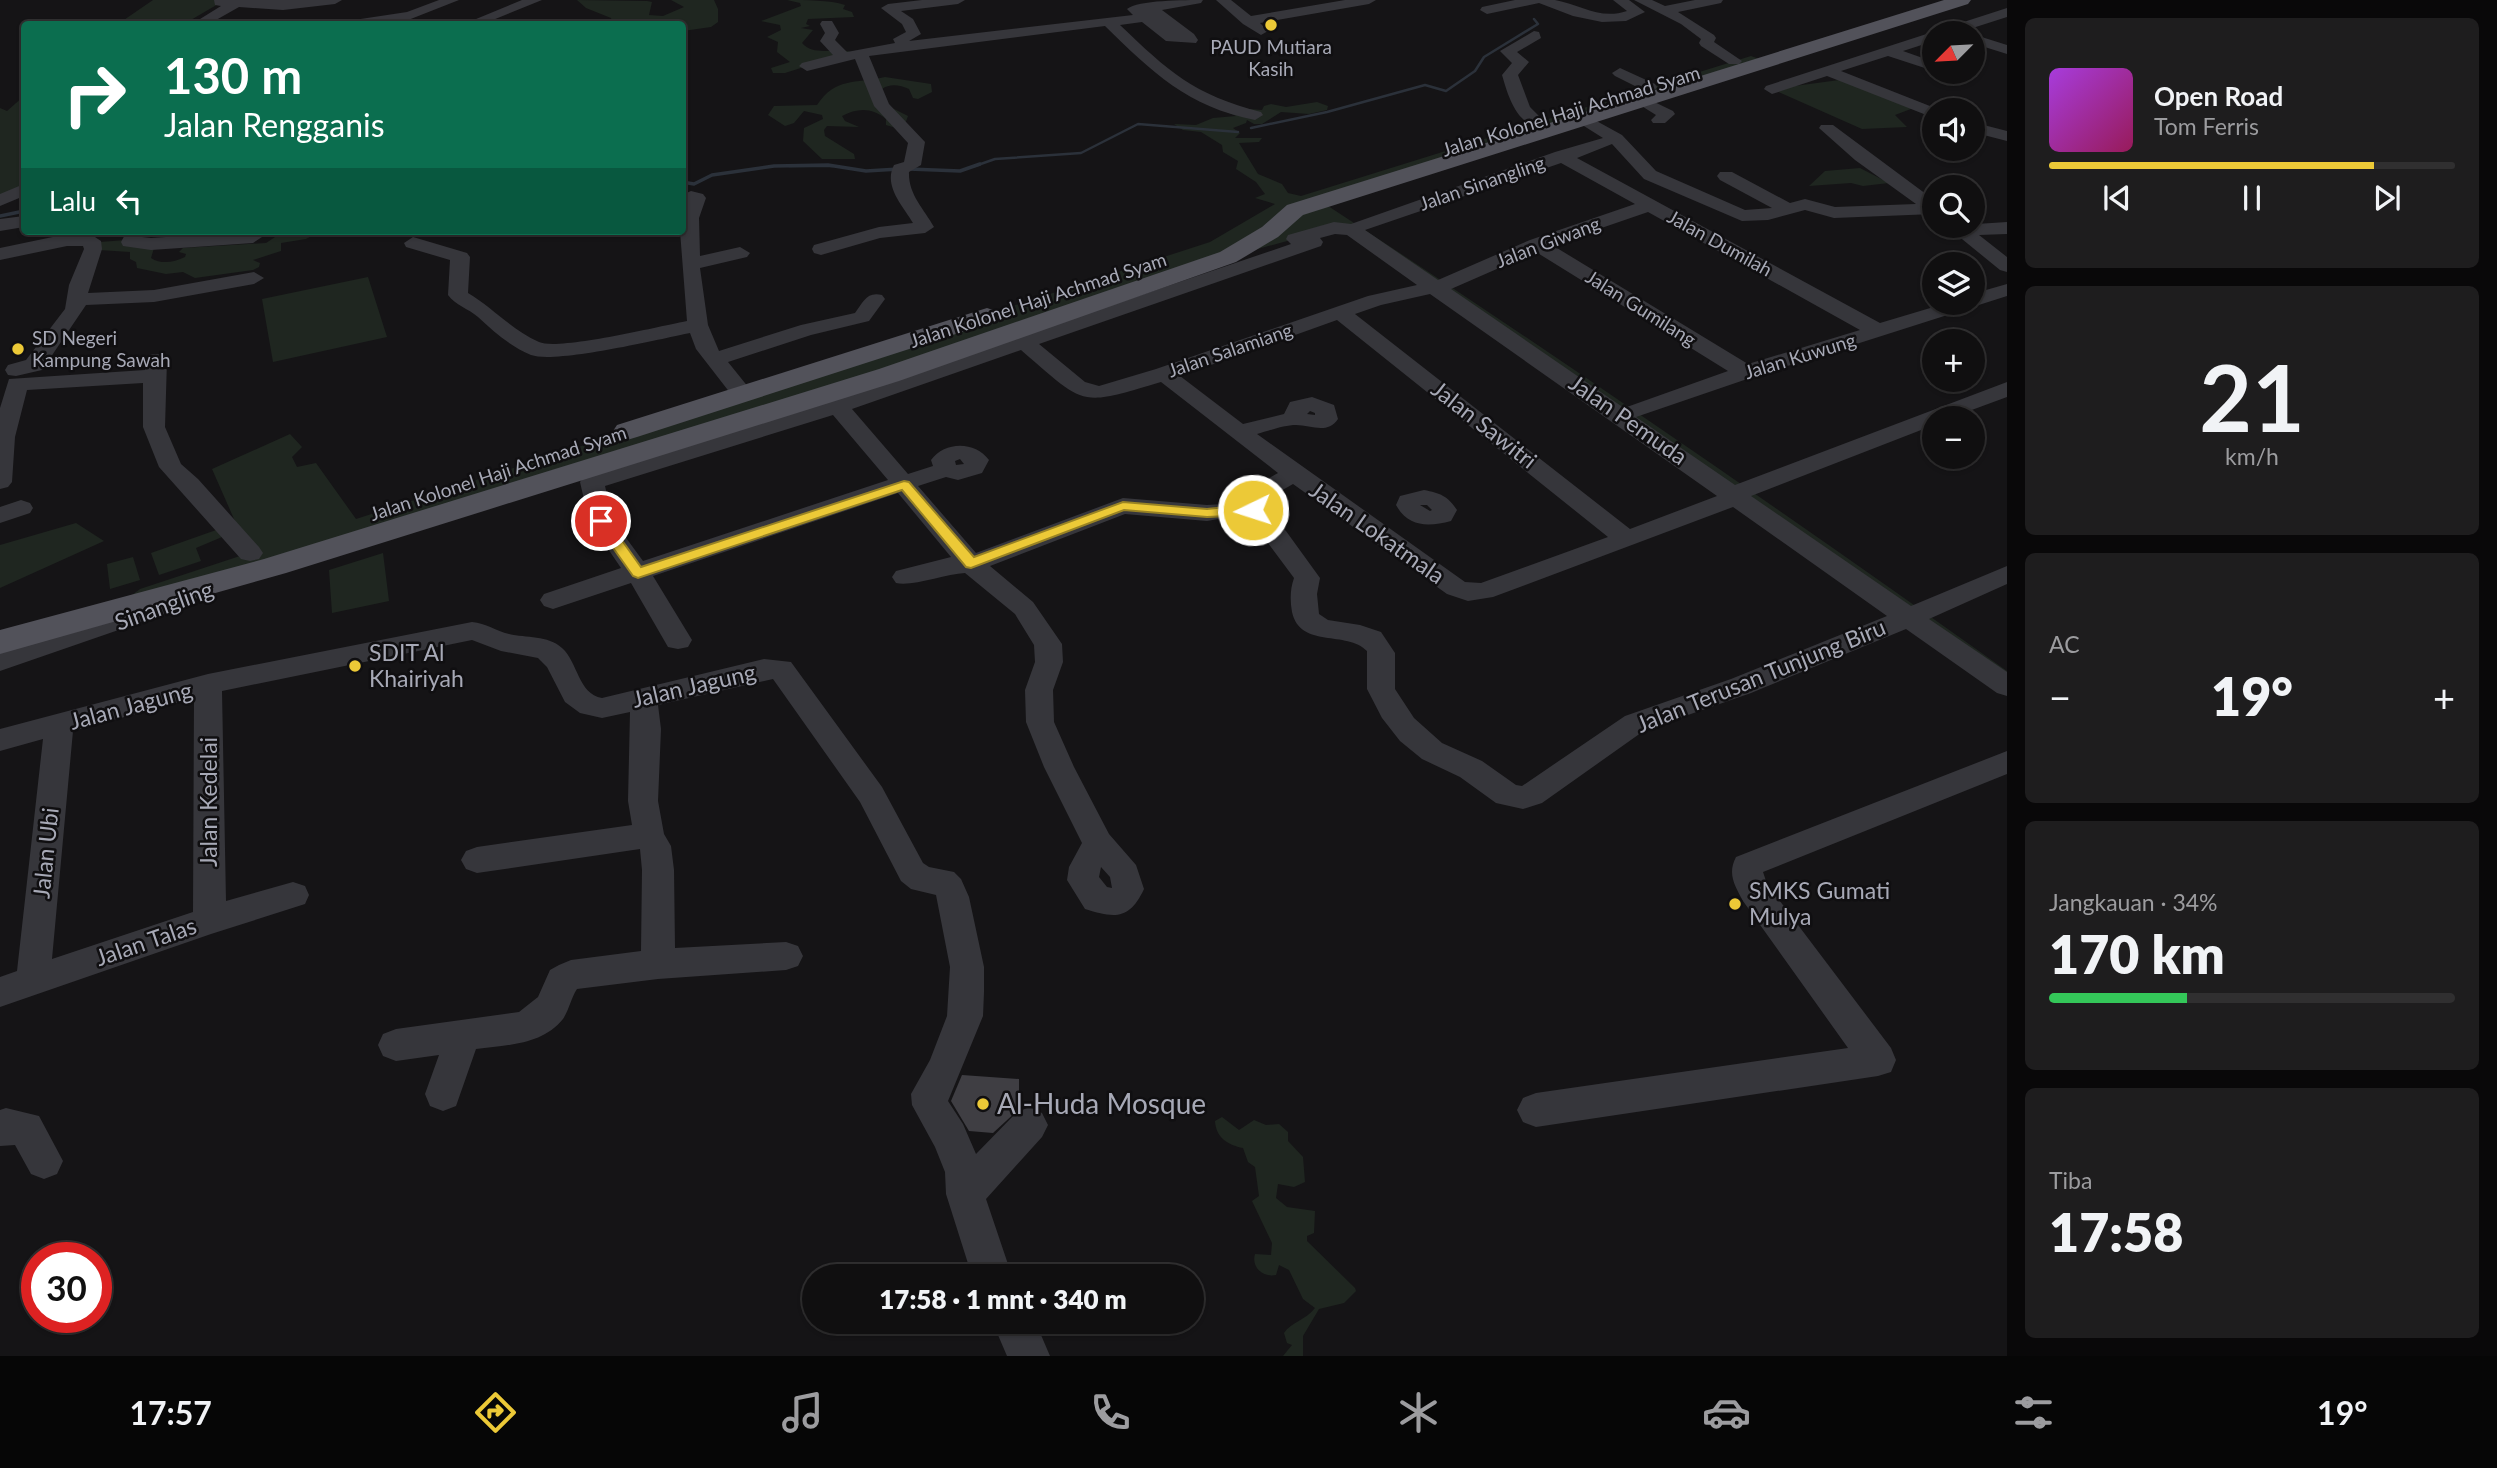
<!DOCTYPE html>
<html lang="id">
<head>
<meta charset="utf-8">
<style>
	:root { --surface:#100f10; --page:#1e1d1e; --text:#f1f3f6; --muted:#9c9c9f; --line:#302f30; --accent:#ecc937 }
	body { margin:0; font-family:Lato,sans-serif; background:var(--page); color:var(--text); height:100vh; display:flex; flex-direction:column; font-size:26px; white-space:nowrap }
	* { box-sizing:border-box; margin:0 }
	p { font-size:23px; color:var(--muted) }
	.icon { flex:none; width:38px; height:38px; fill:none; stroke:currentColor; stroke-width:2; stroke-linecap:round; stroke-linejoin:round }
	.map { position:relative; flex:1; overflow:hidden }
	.panel { display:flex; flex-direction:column; gap:18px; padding:18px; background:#090809; width:490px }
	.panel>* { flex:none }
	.banner { position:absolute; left:21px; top:21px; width:665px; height:214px; border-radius:7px; box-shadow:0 2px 5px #0004,0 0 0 2px var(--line); background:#0b6e4f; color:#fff; overflow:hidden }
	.needle { width:46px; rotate:246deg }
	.buttons { position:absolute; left:1922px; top:21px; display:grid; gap:14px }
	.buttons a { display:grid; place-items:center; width:63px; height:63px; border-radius:50%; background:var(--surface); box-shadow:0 2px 5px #0004,0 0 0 2px var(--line); font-size:35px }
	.speed { position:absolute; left:21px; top:1242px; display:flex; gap:14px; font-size:35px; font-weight:700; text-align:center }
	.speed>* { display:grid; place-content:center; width:91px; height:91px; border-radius:50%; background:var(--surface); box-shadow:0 2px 5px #0004,0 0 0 2px var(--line); line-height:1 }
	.speed .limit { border:10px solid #d22; background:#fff; color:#111 }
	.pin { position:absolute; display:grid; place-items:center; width:60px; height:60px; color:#fff; margin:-30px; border:4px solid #fff; border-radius:50%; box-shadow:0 2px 7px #0007 }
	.me { position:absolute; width:77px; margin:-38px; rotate:266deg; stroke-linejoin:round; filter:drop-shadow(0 0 5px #0008) }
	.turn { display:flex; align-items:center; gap:24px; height:147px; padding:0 28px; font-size:32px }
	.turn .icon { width:91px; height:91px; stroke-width:2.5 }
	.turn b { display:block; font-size:49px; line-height:60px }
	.then { display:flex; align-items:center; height:66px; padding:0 28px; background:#0003; gap:14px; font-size:26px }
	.big { font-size:52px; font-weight:800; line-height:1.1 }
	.panel .widget { flex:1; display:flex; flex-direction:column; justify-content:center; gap:10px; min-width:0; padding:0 24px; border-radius:10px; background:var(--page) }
	.panel .dial { align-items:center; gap:0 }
	.dial b { font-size:91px; line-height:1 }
	.song { display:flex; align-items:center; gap:21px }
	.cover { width:84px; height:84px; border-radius:10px; background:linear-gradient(135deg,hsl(280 70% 55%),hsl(330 70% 35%)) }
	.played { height:7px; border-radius:4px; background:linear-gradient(90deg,var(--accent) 80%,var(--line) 80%) }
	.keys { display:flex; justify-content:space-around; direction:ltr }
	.heat { display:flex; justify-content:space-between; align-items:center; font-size:38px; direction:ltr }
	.charge { height:10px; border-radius:5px; background:linear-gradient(90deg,#34c759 34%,var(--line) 0) }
	.trip { position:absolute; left:802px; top:1264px; width:402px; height:70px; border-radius:35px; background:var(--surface); box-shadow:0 2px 5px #0004,0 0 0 2px var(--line); font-weight:800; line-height:70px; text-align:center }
	.tab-bar { display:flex; height:112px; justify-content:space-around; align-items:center; background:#060606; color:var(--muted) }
	.tab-bar .icon { width:49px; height:49px }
	.tab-bar .on { color:var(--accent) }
	.tab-bar b { font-size:32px; color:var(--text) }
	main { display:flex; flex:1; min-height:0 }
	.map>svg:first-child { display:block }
	.green { fill:#1f2620 }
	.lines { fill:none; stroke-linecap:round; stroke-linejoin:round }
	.stream-far1 { stroke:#2b313a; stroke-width:2.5 }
	.stream { stroke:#2b313a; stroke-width:3.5 }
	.building { fill:#3f3e43 }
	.minor { fill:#36363b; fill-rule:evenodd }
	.major { fill:#52525a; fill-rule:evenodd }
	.route { fill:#ecc937; stroke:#998324; stroke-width:2 }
	.poi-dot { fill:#ecc937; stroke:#100f11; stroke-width:2.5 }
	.labels { text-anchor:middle; stroke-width:5; stroke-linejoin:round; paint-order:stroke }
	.far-poi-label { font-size:19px; fill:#a7a9b6; stroke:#100f11 }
	.far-street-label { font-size:19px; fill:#a7a9b6; stroke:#100f11 }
	.street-label { font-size:23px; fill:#a7a9b6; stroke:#100f11 }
	.poi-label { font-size:23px; fill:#a7a9b6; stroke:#100f11; text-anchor:start }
	.near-poi-label { font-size:28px; fill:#a7a9b6; stroke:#100f11; text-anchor:start }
</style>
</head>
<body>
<main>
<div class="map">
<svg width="2007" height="1356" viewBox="0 0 2007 1356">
	<rect width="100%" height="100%" fill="#151416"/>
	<path class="green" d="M153,0H225L184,24H118Z
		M577,0L647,1L652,2L649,15L663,16L684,7L671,0H714L718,9V22L711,27L683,31L682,24H608L612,22L611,18L586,8Z
		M787,0C805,0 830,0 845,5L843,9L852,12L854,17L808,19L806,24L810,26L801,28L813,30L802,43C814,57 836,47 851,52L785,73H773L771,68L790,62L777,52L778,42L767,37L781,30L780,25L761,21L801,6L800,3Z
		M1751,56L1765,61L1322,202C1554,353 1782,511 2007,671V686L1367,239L1334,228L1229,257L947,354L79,635L140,589L249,553L212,469L290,434L302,447L292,457L297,467L316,463L356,519L1210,242L1275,204L1255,198L1265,194L1256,182L1236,169L1238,161L1223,152L1222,145L1201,132L1183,130L1174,124L1196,125L1213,118L1236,116L1213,106L1262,110L1264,106L1271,104L1286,107L1317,102L1328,106L1327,110L1309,114L1281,112L1262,124H1254L1247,120L1246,123L1233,128L1240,133L1235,138H1262L1259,142L1239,143L1258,174L1282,184L1288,193L1301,196Z
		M885,77L931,84L932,92L918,99L913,98L909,89C900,85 890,83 882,89L886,105L908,116L905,124L896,128L886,125V119C872,107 857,108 842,116L845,121L859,127L827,126L824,130L825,136L854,154L855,159H822L803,141L804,128L823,119L822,115L804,111L794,123L785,126L768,115L774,106L817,105C836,77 854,84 885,77Z
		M1854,78L1924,104L1895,115L1907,127L1862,129L1772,89Z
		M24,96V189L0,201V108L7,111Z
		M1860,168L1889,183L1863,186L1851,183L1809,186L1825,171Z
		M284,231H321L306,239L281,243V251L253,260L260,263L259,267L253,270L195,278L183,272L166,274L137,268L136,262L130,259V252L99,250V242L126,240L154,248L151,258C162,265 174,262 185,257L186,254L179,252L183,248L266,243Z
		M368,277L387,337L273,362L262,299Z
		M76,523L104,541L0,588V545Z
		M219,529L222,537L196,548L201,561L159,575L151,553Z
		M383,553L389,601L332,613L329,570Z
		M133,557L140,580L110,589L107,564Z
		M1222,1117L1239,1130L1254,1120L1266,1125L1279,1124L1288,1132V1141L1303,1157L1305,1182L1294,1187L1278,1184L1276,1198L1287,1207L1315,1211L1314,1233L1307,1236V1241L1355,1288L1356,1291L1344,1303L1319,1309L1303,1336V1356H1283L1292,1345L1287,1343L1284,1333C1291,1322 1306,1320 1315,1308L1303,1299L1289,1270L1279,1265L1276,1275C1263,1278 1251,1267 1255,1254L1271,1255L1272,1243L1252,1201L1259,1196L1255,1167L1248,1162L1243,1148C1228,1145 1216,1138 1215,1121Z"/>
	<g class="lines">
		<path class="stream-far1" d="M1251,128L1327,112L1425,85L1446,91L1475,71L1484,57L1538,24L1534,19
			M789,166H833
			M975,166L995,159L1081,153L1138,124L1238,132"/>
		<path class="stream" d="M909,169L960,171L980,164
			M682,182L694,184L712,175L774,166L828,165L866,171L899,169
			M0,216L24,211"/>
	</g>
	<path class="building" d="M962,1075L1019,1079V1109L993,1133L969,1131L951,1101Z"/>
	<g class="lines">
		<path class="minor" d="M214,0H342L335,4L283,10L239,7L209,24H192L221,6L215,5Z
			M439,0H459L398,24H347L354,20L407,12Z
			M522,0H542L483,24H464Z
			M922,0H965L958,4L901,11L913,19L921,34L909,41L1133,15L1127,9C1138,0 1185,0 1203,0L1201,3L1162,10L1194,34L1198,40L1196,43L1166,41L1142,22L1120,25C1168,71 1194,95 1261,112L1263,115L1255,120C1188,107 1152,72 1105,26L869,56L889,104L925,142L921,165L909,172C908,194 924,209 934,227L925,233L880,238L821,255L814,253L812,249L814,245L879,227L913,223C903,206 883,186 894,165L904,162L908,143L874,106L855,59L807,71L799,66L802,63L833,55L820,41L825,33L820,24L822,21H832L839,33L835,40L847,52L895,43L893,39L906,32L902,24L881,8L888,4Z
			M1216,0H1231L1251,16L1345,0H1376L1369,4L1260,23L1268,31L1261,35L1243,24Z
			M1515,0C1528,0 1543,0 1555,0C1581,5 1600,20 1627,11L1613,0H1629L1645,12L1626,21L1602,22L1573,16L1539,3L1487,14L1480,10L1482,7Z
			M1634,0H1652L1665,6L1695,0H1723L1721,3L1678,12L1714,35L1716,38L1714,42L1742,61L1739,64H1729L1701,46L1699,43L1701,39L1681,24Z
			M2007,8V17L1957,33H1934V41L1903,51L1934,62V71L1888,56L1841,71L1940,110H1934V118L1827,76L1772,94L1764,89L1766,86Z
			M1534,31L1539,32L1541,38L1517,52L1529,62L1518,75L1530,107L1545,122L1537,127C1515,121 1508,95 1502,75L1512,63L1500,51Z
			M1972,34L2007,45V54L1972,43Z
			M1620,68L1655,84L1657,87L1655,90H1643L1615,76L1612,73Z
			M1940,72H1962L1970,77L1962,82Z
			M1640,95L1673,111L1675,114L1665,123H1653L1651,120L1656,115L1632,100Z
			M1582,113L1622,135L1656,171L1745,210L1772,208L1720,180L1717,176L1720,172H1732L1790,203L1805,199L1835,207L1916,204L1855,160L1819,128L1821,125H1833L1934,200V214L1834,218L1805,210L1768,220L1742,221L1644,179L1612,144L1577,158L1880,323L1947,303H1972V294L2007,284V296L1753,377L1636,417L1735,485L2007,382V397L1950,418H1934V425L1751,496L1911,606L2007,566V584L1929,619L2007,672V696L1997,693L1906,629L1751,693L1645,730L1542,803L1523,809L1496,803L1460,777L1422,759L1400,741L1382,718L1367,689V651C1347,630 1300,649 1292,612C1290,601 1290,589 1294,578L1268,543L1241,515L1207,521L1125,514L990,566L1033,602L1062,644L1063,662L1053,690L1054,722L1074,767L1109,834L1136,865L1144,889C1130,919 1116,919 1085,909L1067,880L1069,867L1082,843L1044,767L1026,722L1025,690L1035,662L1034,645L1015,614L965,573C945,574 912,587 896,583L892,577L896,571L951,557L898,493L653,576L692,640L688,647L678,649L668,647L631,583L553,609L544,606L540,600L544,594L621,568L589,521L580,482L584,477L830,401L1291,244L1286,239L1288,235L1334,222L1351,224L1555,152L1603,138L1576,121L1574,118L1576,115ZM1561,163L1635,204L1530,240L1438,280L1365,230ZM1648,212L1860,330L1748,364L1552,245ZM1335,234L1347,235L1417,285L1368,296L1156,369L1099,386L1085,382L1039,344L1321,246L1323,242L1320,238ZM1536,252L1728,371L1624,408L1451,289ZM1430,294L1717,496L1630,529L1355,314L1381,305ZM1337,320L1608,537L1481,583L1465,582L1257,434C1268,431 1284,425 1296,425C1311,425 1327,435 1338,419L1334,405L1312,397L1290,402L1284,414L1243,424L1180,376ZM1021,350C1086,406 1078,407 1161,382L1278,473L1223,504L1207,505L1123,498L976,553L918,486L946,477L958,480L982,473L989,460C975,441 945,441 931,460L933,466L908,474L852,409ZM1310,411L1315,413V415L1307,414ZM833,415L888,480L643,561L613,520L605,486ZM960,459L964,464L956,465L955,461ZM1293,484L1447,594L1468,601L1493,597L1733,507L1887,616L1731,679L1625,716L1522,786L1516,785L1482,761L1442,743L1414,718L1395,689V653L1381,632L1360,625L1328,620L1319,614L1317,594L1320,578L1286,531L1258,504ZM1101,867L1110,877L1112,888L1107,887L1099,877Z
			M1972,122L2007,131V141L1972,132Z
			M24,184V196L0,206V194Z
			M691,191L703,194L706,198L699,218L700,256L740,247L750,253L747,257L700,268L708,325L719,351L801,325L855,313C863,302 867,291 882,295L885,299L869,321L811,335L728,362L753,393L750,398H734L696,349L690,333C660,339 556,364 531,355C510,346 494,332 478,317C469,309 455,305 448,295L450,260L406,247L404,243L413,237L467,253L470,257L468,293C493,308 512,330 539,342C558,351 661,326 687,321L680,231H682V213L687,201L682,195Z
			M24,216V227L0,231V219Z
			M2007,222V234L1979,235L2007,257V272L2000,270L1946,226Z
			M127,231H145L142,237L151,238L253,231L262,237L253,243L151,250L123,246L121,242Z
			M67,234L92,235L101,241L102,249L88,293L154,290L254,272L264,278L254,284L154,302L86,305L42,370L16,376L8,375L5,370L8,365L26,360L65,309L69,285L84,249L83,246H67L0,260V248Z
			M156,354L164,355L167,360L165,427L181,464L198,479L259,547L263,553L259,559L250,561L241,559L159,467L143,427V383L27,390L15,437L12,482L8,487L0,489V408L9,379L145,370L148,355Z
			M1424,490C1440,493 1448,496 1457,510L1451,521C1428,527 1408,527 1396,505L1400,496ZM1420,505H1427L1432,510L1430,511Z
			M21,500L30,503L33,508L30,513L0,523V507Z
			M176,592L185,595L189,601L185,607L0,671V651Z
			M472,622C486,623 496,631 509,634C526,638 548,635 562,648C578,662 578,694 602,698L764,659L791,662L882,787L923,863L929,867L954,872L961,879L969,897L984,967V992L983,1016L948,1101L963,1124L976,1154L1016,1113L1029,1107L1042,1113L1048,1125L1042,1137L986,1199L1012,1276H972L946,1194L945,1172L935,1147L912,1105L911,1094L930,1060L947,1016L950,967L936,895L911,889L901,881L860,802L773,679L658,705L661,729L658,801L664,834L671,846L674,870L675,948L786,942L798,946L803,956L798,966L786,970L658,979L577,989C571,998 569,1010 563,1019C542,1045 507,1045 476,1049L456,1106L443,1111L430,1106L425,1094L439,1055L396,1061L383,1056L378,1045L383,1034L396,1029L519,1012L538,997L550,970L559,965L571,960L641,951L642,870L640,849L477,873L466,869L461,860L466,851L477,847L632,825L628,801L630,712L602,718L580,713L565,702L547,667L538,658L501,651L472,640L222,691L226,901L293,882L305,886L309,895L305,904L211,934L0,1007V977L17,971L43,739L0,751V729L208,674ZM194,698L193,912L52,959L73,731Z
			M2007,751V774L1763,872L1767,884L1891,1048L1896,1060L1891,1072L1878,1076L1536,1127L1523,1122L1517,1110L1523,1098L1536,1093L1848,1048L1743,901C1735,886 1727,874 1736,857Z
			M6,1108L39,1116L63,1161L57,1174L44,1179L31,1174L15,1145L0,1146V1110Z
			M992,1321H1035L1050,1356H1007Z"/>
		<path class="major" d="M1944,0H1971L1968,4L1303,215L1278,237L1236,262L899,381L286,573L0,654V630L264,559L879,369L1220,252L1262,227L1287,205Z
			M987,308L996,311L1000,316L996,321L637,437L627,440L617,437L613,431L617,425Z"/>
	</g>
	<path class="route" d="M904,481L909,482L974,557L1123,502L1207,509L1226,507L1244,500L1260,510L1253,514L1243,510L1229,516L1207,517L1124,510L971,568L966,567L902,490L638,578L633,576L594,521L601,517L606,518L641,567Z"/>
	<g class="poi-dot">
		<circle cx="1271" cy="25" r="7"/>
		<circle cx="18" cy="349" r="7"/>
		<circle cx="355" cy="666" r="7"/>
		<circle cx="1735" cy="904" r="7"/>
		<circle cx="983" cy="1104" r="7"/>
	</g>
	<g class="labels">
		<g class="far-poi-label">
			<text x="1271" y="54">PAUD Mutiara<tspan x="1271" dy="22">Kasih</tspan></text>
			<text x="32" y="345" text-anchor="start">SD Negeri<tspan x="32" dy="22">Kampung Sawah</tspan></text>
		</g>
		<g class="far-street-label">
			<text transform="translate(1571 111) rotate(-17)" y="7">Jalan Kolonel Haji Achmad Syam</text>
			<text transform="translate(1482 183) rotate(-19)" y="7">Jalan Sinangling</text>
			<text transform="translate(1548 242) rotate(-21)" y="7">Jalan Giwang</text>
			<text transform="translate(1720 243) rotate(29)" y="7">Jalan Dumilah</text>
			<text transform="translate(1038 300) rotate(-18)" y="7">Jalan Kolonel Haji Achmad Syam</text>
			<text transform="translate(1641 308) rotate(32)" y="7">Jalan Gumilang</text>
			<text transform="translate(1230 350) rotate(-19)" y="7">Jalan Salamiang</text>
			<text transform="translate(1800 356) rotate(-17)" y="7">Jalan Kuwung</text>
			<text transform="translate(498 473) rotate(-18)" y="7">Jalan Kolonel Haji Achmad Syam</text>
		</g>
		<g class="street-label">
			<text transform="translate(1628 420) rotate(35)" y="8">Jalan Pemuda</text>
			<text transform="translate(1484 425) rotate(38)" y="8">Jalan Sawitri</text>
			<text transform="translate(1377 533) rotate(35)" y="8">Jalan Lokatmala</text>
			<text transform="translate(164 606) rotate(-20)" y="8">Sinangling</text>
			<text transform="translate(1761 676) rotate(-22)" y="8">Jalan Terusan Tunjung Biru</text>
			<text transform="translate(694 686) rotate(-13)" y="8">Jalan Jagung</text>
			<text transform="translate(131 706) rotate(-15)" y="8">Jalan Jagung</text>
			<text transform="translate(209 802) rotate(-90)" y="8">Jalan Kedelai</text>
			<text transform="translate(46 853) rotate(-84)" y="8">Jalan Ubi</text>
			<text transform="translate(146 942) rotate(-19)" y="8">Jalan Talas</text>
		</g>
		<g class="poi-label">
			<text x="369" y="661">SDIT Al<tspan x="369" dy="26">Khairiyah</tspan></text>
			<text x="1749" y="899">SMKS Gumati<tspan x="1749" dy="26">Mulya</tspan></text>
		</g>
		<g class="near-poi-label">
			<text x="997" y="1114">Al-Huda Mosque</text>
		</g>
	</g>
</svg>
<div class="buttons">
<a><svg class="needle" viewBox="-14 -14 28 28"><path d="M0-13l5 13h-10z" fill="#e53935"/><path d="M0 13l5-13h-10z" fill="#9c9c9f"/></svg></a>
<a><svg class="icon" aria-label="sound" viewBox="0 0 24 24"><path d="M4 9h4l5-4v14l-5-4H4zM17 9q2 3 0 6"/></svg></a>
<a><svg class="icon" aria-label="search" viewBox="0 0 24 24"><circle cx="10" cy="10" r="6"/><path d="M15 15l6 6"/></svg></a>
<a><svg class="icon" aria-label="layers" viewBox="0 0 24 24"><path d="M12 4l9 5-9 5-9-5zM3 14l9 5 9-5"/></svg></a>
<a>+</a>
<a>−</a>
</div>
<div class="speed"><div class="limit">30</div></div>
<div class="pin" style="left:601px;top:521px;background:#d93025"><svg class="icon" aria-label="arrive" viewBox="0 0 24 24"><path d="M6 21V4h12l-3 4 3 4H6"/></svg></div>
<svg class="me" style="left:1253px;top:510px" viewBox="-20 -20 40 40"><circle r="17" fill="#ecc937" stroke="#fff" stroke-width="3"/><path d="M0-11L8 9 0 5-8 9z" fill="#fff"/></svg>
<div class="trip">17:58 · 1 mnt · 340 m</div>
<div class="banner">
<div class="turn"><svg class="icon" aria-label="right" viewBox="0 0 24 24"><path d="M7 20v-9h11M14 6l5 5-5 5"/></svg><div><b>130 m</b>Jalan Rengganis</div></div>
<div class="then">Lalu<svg class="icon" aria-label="left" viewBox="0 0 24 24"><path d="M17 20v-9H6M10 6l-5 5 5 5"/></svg></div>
</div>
</div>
<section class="panel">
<div class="widget">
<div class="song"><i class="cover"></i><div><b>Open Road</b><p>Tom Ferris</p></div></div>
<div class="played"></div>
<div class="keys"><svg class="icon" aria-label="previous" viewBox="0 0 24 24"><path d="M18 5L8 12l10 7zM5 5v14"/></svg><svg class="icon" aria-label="pause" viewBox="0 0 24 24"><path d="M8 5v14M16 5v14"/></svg><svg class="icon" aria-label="next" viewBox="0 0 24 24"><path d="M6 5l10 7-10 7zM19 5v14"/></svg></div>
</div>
<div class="widget dial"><b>21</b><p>km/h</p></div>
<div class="widget"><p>AC</p>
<div class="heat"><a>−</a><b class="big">19°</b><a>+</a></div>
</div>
<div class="widget"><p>Jangkauan · 34%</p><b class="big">170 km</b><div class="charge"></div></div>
<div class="widget"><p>Tiba</p><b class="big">17:58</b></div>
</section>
</main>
<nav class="tab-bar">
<b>17:57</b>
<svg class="icon on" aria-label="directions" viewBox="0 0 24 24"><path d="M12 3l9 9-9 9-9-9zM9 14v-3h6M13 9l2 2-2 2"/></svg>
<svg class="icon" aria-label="music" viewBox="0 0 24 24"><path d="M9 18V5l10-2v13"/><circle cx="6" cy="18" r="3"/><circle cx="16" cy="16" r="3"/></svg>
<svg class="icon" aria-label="phone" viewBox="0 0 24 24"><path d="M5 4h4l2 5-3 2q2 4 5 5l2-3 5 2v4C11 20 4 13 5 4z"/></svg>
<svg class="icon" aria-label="climate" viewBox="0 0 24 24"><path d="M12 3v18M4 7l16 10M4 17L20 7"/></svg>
<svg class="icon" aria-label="car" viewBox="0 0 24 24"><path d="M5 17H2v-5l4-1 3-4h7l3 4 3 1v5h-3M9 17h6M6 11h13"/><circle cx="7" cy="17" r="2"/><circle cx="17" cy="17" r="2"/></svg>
<svg class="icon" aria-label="filters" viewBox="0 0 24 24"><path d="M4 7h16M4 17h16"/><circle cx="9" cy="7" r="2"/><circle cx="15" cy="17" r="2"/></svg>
<b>19°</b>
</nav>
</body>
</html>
